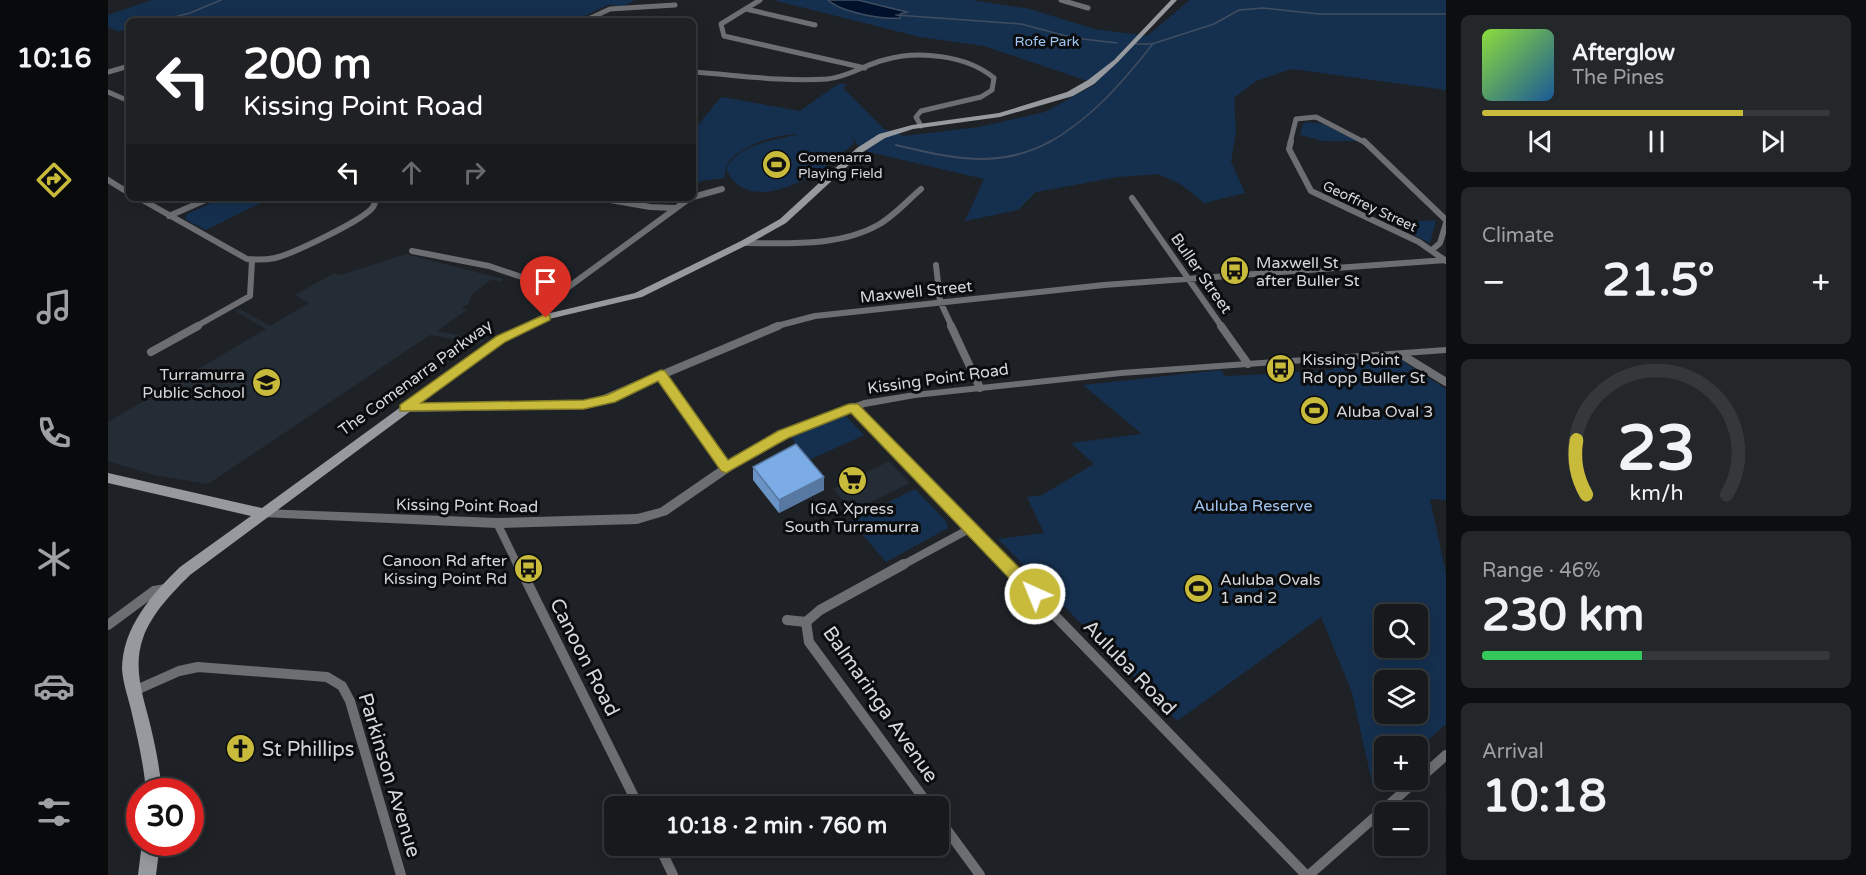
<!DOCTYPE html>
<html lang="en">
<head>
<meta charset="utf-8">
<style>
	:root { --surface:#161a1d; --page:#23272a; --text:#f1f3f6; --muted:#9ea1a4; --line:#35383b; --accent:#c8bb3b }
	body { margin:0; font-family:"Varela Round",sans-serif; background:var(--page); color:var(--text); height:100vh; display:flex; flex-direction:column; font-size:22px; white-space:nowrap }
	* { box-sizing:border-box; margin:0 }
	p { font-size:20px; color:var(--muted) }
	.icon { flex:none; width:33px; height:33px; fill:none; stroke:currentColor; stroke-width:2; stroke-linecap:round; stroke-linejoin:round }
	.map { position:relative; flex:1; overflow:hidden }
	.details { display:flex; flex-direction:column; gap:15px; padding:15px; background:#0c0e10; width:420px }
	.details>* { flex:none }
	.banner { position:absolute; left:18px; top:18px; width:570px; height:183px; border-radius:9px; box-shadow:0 3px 15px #0003,0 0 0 2px var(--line); background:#202124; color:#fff; overflow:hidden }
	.fabs { position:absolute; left:1266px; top:604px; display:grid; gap:12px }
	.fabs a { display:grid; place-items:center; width:54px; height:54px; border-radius:9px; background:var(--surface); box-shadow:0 3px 15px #0003,0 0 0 2px var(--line); font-size:30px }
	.speed { position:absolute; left:18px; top:778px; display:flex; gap:12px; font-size:30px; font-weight:700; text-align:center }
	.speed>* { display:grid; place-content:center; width:78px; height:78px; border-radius:50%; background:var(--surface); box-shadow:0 3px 15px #0003,0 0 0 2px var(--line); line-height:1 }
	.speed .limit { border:9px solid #d22; background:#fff; color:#111 }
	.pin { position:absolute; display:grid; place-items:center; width:51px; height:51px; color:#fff; margin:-62px -26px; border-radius:50% 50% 50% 0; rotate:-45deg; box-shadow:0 0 6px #0007 }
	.pin .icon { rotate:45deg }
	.me { position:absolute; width:66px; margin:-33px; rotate:316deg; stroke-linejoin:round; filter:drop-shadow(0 0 4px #0008) }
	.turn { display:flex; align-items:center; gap:21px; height:126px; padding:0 18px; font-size:27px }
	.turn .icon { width:78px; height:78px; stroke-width:2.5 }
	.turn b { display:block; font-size:42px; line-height:51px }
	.lanes { display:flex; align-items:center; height:57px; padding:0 18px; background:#0003; justify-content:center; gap:30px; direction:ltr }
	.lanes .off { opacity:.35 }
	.big { font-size:45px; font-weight:800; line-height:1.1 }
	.details .card { flex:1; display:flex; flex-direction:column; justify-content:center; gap:9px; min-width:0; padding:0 21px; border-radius:9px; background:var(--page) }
	.details .dial { align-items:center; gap:0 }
	.dial svg { height:156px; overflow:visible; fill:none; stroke:var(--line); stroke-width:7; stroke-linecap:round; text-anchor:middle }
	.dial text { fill:var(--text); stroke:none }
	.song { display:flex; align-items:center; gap:18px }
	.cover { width:72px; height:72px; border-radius:9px; background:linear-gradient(135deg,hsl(90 70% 55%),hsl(210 70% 35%)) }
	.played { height:6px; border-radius:3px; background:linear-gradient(90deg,var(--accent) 75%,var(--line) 75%) }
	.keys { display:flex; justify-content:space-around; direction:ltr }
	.heat { display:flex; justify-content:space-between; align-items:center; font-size:33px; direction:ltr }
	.charge { height:9px; border-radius:4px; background:linear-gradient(90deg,#34c759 46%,var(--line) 0) }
	.trip { position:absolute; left:496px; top:796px; width:345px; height:60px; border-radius:9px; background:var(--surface); box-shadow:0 3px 15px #0003,0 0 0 2px var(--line); font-weight:800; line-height:60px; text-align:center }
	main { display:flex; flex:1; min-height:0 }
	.menu { display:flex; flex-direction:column; width:108px; justify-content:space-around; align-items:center; background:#090a0c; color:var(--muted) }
	.menu .icon { width:42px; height:42px }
	.menu .active { color:var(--accent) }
	.menu b { font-size:27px; color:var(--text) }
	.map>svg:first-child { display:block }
	.built { fill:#242c36 }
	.green { fill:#15304f; fill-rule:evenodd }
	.water { fill:#00122b; stroke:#404d60; stroke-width:1.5 }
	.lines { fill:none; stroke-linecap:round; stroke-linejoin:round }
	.stream-far1 { stroke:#404d60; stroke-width:1.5 }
	.stream { stroke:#404d60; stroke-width:2 }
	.minor-far3 { stroke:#6c6e71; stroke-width:5 }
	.minor-far2 { stroke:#6c6e71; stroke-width:6 }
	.minor-far1 { stroke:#6c6e71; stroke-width:8 }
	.minor { stroke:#6c6e71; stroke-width:10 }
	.tertiary { fill:#6c6e71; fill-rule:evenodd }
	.secondary { fill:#969a9e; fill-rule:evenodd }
	.wall { fill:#6b94c6 }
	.shaded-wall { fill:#5778a1 }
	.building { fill:#7cace6; stroke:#5778a1; stroke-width:1.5 }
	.route { fill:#c8bb3b; stroke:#827a26; stroke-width:1.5 }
	.labels { text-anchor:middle; stroke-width:6; stroke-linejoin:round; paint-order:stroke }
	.far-park-label { font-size:14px; fill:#a0c6f4; stroke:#0a0c0e }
	.far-poi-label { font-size:14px; fill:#d5d8db; stroke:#0a0c0e; text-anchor:start }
	.far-street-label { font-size:14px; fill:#d5d8db; stroke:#0a0c0e }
	.poi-label { font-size:16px; fill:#d5d8db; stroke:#0a0c0e; text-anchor:start }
	.street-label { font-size:16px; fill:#d5d8db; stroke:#0a0c0e }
	.park-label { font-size:16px; fill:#a0c6f4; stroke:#0a0c0e }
	.near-street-label { font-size:20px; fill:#d5d8db; stroke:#0a0c0e }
	.near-poi-label { font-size:20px; fill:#d5d8db; stroke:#0a0c0e; text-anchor:start }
</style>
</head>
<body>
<main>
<nav class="menu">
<b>10:16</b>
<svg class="icon active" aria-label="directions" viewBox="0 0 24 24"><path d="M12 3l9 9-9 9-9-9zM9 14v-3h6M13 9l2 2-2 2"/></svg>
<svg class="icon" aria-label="music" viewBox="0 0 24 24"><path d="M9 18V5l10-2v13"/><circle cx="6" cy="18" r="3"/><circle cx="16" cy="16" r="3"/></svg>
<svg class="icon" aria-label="phone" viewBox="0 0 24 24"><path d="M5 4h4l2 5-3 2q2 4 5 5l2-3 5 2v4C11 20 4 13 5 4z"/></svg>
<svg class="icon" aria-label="climate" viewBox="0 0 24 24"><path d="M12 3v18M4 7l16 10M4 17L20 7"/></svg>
<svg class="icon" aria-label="car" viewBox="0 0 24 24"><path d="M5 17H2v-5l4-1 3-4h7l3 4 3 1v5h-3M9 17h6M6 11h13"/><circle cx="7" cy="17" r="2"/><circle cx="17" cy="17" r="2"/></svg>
<svg class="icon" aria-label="filters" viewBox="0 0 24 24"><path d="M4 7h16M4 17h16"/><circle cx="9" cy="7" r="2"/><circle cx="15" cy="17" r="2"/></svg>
</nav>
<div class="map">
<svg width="1338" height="875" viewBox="0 0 1338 875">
	<rect width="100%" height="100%" fill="#1e2227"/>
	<path class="built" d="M298,254L395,279L392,282L384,279L364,294L361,303L354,308L359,310L329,331L376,340L371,344L322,335L100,484L46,475L0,461V422L158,329L127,311L132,309L162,326L201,303L187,295L226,273L233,275Z
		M781,461L802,483L748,509L739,505L725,489Z"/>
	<path class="green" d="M44,0H527L513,7L502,4L466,21H21V30L9,31L0,27V15Z
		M665,0H863L922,9L986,29L1039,36L1082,0H1338V90L1184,69L1148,81L1126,98L1128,131L1123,162L1137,193L1096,203L1074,185L1050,174L1010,177L928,192L910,210L857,221L876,179L761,152L748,144L745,135L746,144C733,153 722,165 708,173C680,190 636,207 618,169C632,143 667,140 692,134C669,133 613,149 617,178L593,181L585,187V131L613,97L692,111L730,84H739L735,88L776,129L796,136L871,127L937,112L988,84L876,46L812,37Z
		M1199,122L1215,124L1249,141H1216L1192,135L1195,124Z
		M114,198H142L152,203L98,230L77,219L79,214Z
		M1328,220L1322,243L1282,223Z
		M1291,359L1338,389V500L1322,499L1338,574V724L1310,749L1276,747V777L1265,787L1244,692L1213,617L1069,721L890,539L936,533L919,497L934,495L986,464L963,443L1034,434L975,385L1113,370L1117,376L1164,374L1160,368L1184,366L1188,372L1226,370L1222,364ZM1276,615H1310V648H1276ZM1276,681H1310V714H1276Z
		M737,415L756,435L701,460L683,437Z
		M807,489L838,521L840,528L778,562L743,521Z"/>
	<path class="water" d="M720,0H750L799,12L792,14V18C774,20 733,12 720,0Z"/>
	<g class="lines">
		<path class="stream-far1" d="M788,15L913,24L966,38L1009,43
			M50,21L82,13L113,0
			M1027,44H1044L1106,24L1131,10L1155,8L1211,14H1338
			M940,143C983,119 1014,83 1044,45"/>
		<path class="stream" d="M788,145C842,158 892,170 943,141"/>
		<path class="minor-far3" d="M652,0L613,24L616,36L757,68
			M953,0L980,8
			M638,9L707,25
			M476,21L502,9L567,5
			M0,72L21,66
			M585,72C629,75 674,82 719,79C740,77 756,65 776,60C809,50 859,55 886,78L884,90L873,97L813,111L808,117L813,126
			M0,92L21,101
			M1182,143L1188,119L1208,117L1258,143"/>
		<path class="minor-far2" d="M1183,141L1181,149L1203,191L1311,242L1338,261
			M1256,141L1338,220
			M0,180L21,193
			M585,197L614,189
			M31,198L139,259C149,260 157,260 167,258C184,254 256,220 265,207C267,204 267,201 268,198
			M491,198L542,207L567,208
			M1024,198L1114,327
			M61,216L102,198
			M636,243C679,243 731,247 770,225C786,216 799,201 813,189
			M1324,250L1332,243L1338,223
			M304,251L381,266L455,291
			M828,265L832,301L844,327
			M438,317L435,308L440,302L582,198
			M87,327L142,296L144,261
			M665,327L707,316L996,285L1338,260"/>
		<path class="minor-far1" d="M843,326L872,388
			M1113,326L1140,364
			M43,352L90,326
			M1294,355L1338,382
			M553,374L618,467
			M745,407L899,566
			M297,408L476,405L489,402L670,326
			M389,523L410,566
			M793,566L863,528"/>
		<path class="minor" d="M410,564L531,807
			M796,564L712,610L698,622L701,642L822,807
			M897,564L1198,875
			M679,620L698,622
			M0,625L46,591L58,589
			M26,691L71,671L90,667L219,677L234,686L242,701L293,875
			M1310,780L1338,755
			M831,819L872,875
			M551,846L565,875
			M1201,875L1309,780"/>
		<path class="tertiary" d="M1338,347V353L1013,376L807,398L757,407L679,437L643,457L559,515L529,524L389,528L154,517L150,516L148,513L150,510L154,509L389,518L529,514L552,508L635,451L671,431L756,400L807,392L1013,370Z"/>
		<path class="secondary" d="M1063,0H1069L1010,62L986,84L965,96L892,117L805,129L777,138L755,152L678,223L639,245L534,297L441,319L397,341L82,575C64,593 44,613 35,638C24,669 36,698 43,728C48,749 52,770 54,792H38C36,766 30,740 24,714C21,700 15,684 14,669C14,628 44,594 72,567L143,516L0,483V473L154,508L389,337L434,315L527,293L633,241L672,219L749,148L771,134L804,125L891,113L959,92L980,80L1006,60Z
			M34,843H52L48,875H30Z"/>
	</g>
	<path class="wall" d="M645,467L716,490L671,513L645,480Z"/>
	<path class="shaded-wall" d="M716,477V490L671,513V500Z"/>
	<path class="building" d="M688,444L716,477L671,500L645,467Z"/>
	<path class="route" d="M438,314L442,315V320L397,342L313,403L476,400L499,395L553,370L557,371L620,460L670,431L741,404H750L932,589L935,594L932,599H921L743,413L680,438L618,473L613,471L550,381L507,402L476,409L292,411V405L389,336Z"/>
	<defs>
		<symbol id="stadium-disc" viewBox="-11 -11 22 22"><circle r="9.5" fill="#c8bb3b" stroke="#0a0c0e"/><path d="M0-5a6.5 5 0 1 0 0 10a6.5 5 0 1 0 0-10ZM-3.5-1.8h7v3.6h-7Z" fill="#111"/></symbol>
		<symbol id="bus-disc" viewBox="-11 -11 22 22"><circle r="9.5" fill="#c8bb3b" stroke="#0a0c0e"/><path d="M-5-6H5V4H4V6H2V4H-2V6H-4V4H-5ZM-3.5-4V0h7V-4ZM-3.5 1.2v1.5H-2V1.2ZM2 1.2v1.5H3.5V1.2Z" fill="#111"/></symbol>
		<symbol id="school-disc" viewBox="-11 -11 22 22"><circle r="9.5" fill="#c8bb3b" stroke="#0a0c0e"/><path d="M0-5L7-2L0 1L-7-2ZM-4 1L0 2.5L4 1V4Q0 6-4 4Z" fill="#111"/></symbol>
		<symbol id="supermarket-disc" viewBox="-11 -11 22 22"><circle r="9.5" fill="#c8bb3b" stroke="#0a0c0e"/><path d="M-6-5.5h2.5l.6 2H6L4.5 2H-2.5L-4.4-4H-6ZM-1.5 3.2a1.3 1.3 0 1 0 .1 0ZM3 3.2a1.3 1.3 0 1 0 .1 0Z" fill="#111"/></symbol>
		<symbol id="church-disc" viewBox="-11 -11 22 22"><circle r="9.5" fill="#c8bb3b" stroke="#0a0c0e"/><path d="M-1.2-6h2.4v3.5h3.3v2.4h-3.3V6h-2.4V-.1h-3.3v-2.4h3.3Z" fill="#111"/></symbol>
	</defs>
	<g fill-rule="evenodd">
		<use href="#stadium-disc" x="652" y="148" width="33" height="33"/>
		<use href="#bus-disc" x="1110" y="254" width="33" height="33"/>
		<use href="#bus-disc" x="1156" y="352" width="33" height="33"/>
		<use href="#school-disc" x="142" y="366" width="33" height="33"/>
		<use href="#stadium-disc" x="1190" y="394" width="33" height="33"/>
		<use href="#supermarket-disc" x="728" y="464" width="33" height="33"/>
		<use href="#bus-disc" x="404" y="552" width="33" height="33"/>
		<use href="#stadium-disc" x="1074" y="572" width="33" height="33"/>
		<use href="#church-disc" x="116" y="732" width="33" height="33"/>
	</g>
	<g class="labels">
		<g class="far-park-label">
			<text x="939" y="46">Rofe Park</text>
		</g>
		<g class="far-poi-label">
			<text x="690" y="162">Comenarra<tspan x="690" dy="16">Playing Field</tspan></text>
		</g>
		<g class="far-street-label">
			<text transform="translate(1262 206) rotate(25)" y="5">Geoffrey Street</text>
		</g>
		<g class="poi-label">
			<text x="1148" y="268">Maxwell St<tspan x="1148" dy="18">after Buller St</tspan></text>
			<text x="1194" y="365">Kissing Point<tspan x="1194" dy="18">Rd opp Buller St</tspan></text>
			<text x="137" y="380" text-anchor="end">Turramurra<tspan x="137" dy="18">Public School</tspan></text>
			<text x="1228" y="417">Aluba Oval 3</text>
			<text x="744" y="514" text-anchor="middle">IGA Xpress<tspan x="744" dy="18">South Turramurra</tspan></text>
			<text x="399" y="566" text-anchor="end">Canoon Rd after<tspan x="399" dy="18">Kissing Point Rd</tspan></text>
			<text x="1112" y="585">Auluba Ovals<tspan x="1112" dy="18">1 and 2</tspan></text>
		</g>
		<g class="street-label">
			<text transform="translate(1094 273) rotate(55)" y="6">Buller Street</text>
			<text transform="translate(808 291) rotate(-6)" y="6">Maxwell Street</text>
			<text transform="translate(307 377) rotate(-36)" y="6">The Comenarra Parkway</text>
			<text transform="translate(830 378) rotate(-8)" y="6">Kissing Point Road</text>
			<text transform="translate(359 505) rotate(1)" y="6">Kissing Point Road</text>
		</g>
		<g class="park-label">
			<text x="1145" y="511">Auluba Reserve</text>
		</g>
		<g class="near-street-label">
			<text transform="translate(477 657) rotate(63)" y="7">Canoon Road</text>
			<text transform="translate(1022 667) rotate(46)" y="7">Auluba Road</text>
			<text transform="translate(773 704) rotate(55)" y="7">Balmaringa Avenue</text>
			<text transform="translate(282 775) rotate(73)" y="7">Parkinson Avenue</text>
		</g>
		<g class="near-poi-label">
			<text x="154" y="756">St Phillips</text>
		</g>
	</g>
</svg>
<div class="fabs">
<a><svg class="icon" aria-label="search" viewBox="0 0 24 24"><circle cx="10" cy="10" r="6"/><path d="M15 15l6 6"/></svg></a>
<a><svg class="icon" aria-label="layers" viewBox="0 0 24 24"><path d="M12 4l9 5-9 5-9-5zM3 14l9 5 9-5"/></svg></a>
<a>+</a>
<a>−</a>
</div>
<div class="speed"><div class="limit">30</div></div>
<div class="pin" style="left:438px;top:318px;background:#d93025"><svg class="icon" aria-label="arrive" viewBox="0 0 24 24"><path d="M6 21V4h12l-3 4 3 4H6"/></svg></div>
<svg class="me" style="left:927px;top:594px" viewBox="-20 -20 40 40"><circle r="17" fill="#c8bb3b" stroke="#fff" stroke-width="3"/><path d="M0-11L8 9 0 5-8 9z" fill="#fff"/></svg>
<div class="trip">10:18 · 2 min · 760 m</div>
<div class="banner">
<div class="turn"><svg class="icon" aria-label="left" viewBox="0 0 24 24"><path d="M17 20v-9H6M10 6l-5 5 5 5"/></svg><div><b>200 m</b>Kissing Point Road</div></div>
<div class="lanes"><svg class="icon" aria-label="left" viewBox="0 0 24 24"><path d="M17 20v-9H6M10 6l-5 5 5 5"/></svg><svg class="icon off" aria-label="ahead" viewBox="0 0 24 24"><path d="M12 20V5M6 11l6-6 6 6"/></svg><svg class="icon off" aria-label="right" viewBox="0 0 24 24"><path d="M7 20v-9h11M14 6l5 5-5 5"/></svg></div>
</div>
</div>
<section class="details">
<div class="card">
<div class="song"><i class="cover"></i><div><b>Afterglow</b><p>The Pines</p></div></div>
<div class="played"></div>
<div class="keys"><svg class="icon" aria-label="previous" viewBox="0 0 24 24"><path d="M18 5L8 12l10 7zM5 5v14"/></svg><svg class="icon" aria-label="pause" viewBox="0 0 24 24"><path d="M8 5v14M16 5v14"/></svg><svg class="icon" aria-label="next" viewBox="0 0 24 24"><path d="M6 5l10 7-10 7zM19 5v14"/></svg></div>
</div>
<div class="card"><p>Climate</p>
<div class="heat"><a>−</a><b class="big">21.5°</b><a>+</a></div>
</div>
<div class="card dial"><svg viewBox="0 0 100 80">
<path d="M14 69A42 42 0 1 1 86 69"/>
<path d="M14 69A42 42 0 0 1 9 41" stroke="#c8bb3b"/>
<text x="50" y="56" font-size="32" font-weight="700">23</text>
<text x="50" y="72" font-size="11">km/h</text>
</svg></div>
<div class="card"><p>Range · 46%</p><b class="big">230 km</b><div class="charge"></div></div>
<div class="card"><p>Arrival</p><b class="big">10:18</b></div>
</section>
</main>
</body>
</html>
